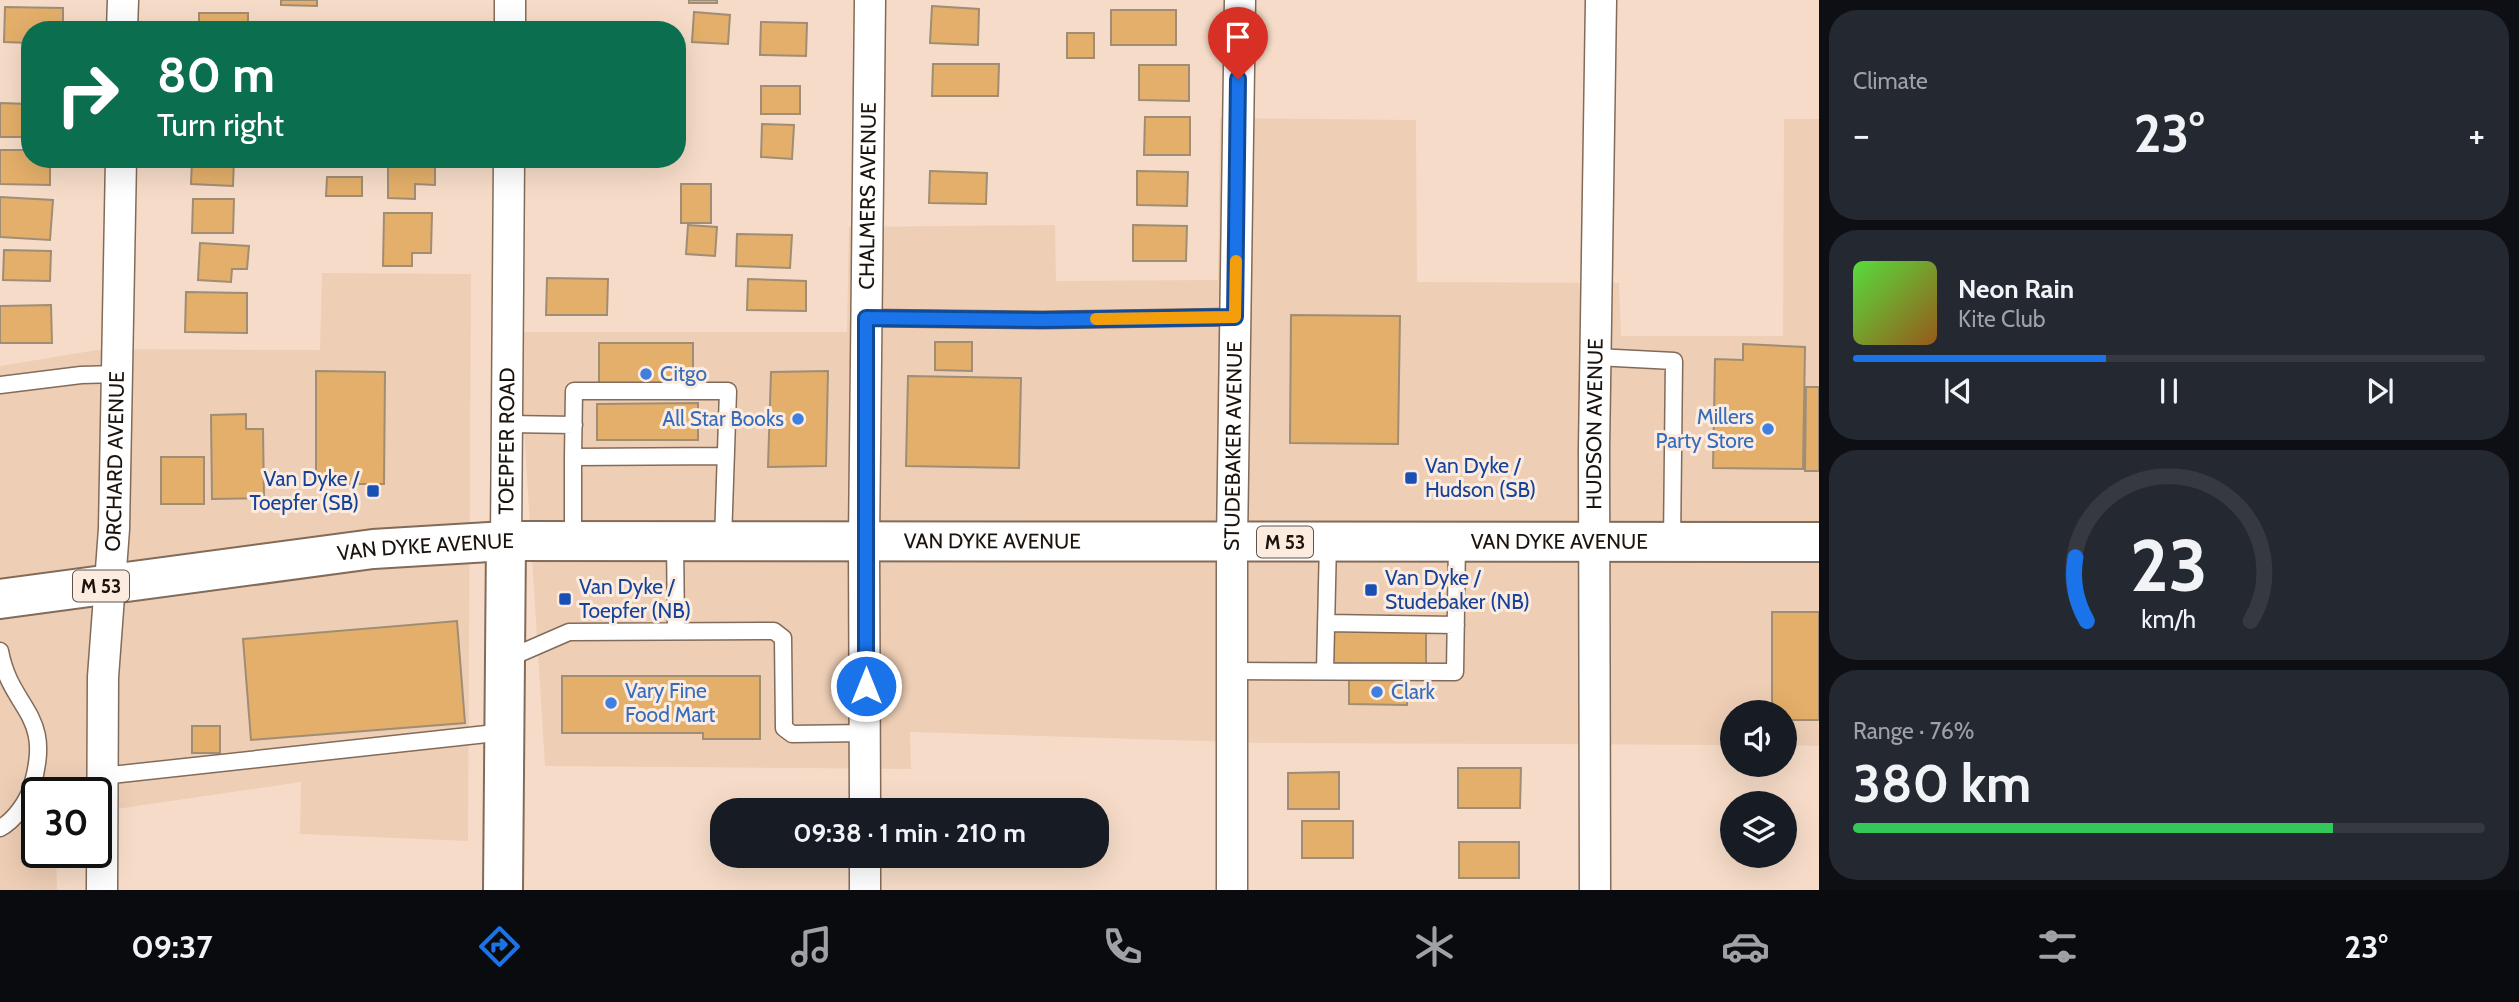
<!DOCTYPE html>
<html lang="en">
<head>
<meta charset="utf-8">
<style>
	:root { --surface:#171b24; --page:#242831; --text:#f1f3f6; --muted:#9ea1a6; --line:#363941; --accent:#1a73e8 }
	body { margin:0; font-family:Cabin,sans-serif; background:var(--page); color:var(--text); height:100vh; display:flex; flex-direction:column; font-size:26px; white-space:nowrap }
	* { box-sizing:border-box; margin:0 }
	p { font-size:23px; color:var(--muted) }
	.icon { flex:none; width:38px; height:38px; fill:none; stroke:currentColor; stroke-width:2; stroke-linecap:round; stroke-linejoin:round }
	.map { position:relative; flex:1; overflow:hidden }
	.details { display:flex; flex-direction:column; gap:10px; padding:10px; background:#0d0f14; width:700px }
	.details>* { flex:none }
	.banner { position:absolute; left:21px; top:21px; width:665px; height:147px; border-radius:28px; box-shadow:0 7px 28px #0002; background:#0b6e4f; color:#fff; overflow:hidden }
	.buttons { position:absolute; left:1720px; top:700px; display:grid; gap:14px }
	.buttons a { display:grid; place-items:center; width:77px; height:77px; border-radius:50%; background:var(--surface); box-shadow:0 7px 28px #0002; font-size:35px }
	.speed { position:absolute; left:21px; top:777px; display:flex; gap:14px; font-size:35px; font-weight:700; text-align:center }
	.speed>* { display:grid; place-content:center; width:91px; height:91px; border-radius:50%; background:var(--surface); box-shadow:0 7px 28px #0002; line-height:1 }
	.speed .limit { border:4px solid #111; border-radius:10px; background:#fff; color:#111 }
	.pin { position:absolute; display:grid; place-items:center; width:60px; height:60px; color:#fff; margin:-72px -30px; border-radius:50% 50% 50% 0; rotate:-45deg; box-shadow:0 0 7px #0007 }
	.pin .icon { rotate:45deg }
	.me { position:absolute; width:77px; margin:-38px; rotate:0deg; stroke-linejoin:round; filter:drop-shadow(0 0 5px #0008) }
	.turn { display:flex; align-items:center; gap:24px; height:147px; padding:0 21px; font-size:32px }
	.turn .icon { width:91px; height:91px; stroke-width:2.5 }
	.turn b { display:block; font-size:49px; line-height:60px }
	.big { font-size:52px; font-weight:800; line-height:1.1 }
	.details .tile { flex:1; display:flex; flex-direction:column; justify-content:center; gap:10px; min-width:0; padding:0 24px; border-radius:28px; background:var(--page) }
	.details .dial { align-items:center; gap:0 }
	.dial svg { height:182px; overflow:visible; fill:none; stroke:var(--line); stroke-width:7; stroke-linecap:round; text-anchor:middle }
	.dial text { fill:var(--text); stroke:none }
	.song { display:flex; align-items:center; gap:21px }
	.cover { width:84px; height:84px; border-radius:10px; background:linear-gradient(135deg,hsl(110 70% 55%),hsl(30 70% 35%)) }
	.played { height:7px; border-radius:4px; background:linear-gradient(90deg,var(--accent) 40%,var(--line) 40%) }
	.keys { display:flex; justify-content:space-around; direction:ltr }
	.heat { display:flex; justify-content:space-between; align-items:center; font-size:38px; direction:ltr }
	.charge { height:10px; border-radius:5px; background:linear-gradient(90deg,#34c759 76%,var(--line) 0) }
	.trip { position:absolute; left:710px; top:798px; width:399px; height:70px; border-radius:28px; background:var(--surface); box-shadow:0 7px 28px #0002; font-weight:800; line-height:70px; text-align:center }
	.tabs { display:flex; height:112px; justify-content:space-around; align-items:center; background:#090b0e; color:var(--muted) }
	.tabs .icon { width:49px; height:49px }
	.tabs .active { color:var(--accent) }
	.tabs b { font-size:32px; color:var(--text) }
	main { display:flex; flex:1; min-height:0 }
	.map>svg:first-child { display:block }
	.built { fill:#eeceb5 }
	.building { fill:#e4af6a; stroke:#9f8d76; stroke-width:2 }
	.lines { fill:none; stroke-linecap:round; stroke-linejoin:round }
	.lane-casing { stroke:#826b59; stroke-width:19 }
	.street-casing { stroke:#826b59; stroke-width:33 }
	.secondary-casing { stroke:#826b59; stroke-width:42 }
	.primary-casing { stroke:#826b59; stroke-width:42 }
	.lane { stroke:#fff; stroke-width:16 }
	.street { stroke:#fff; stroke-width:30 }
	.secondary { stroke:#fff; stroke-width:38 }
	.primary { stroke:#fff; stroke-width:38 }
	.route-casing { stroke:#114b97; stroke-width:18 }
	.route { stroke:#1a73e8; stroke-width:12 }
	.slow { stroke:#f59e0b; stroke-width:12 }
	.shop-dot { fill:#3f7fe0; stroke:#fcecdf; stroke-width:2.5 }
	.transit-dot { fill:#1a4fb4; stroke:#fcecdf; stroke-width:2.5 }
	.labels { text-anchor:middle; stroke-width:6; stroke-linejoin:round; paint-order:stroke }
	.shield { fill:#fcecdf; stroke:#5f544b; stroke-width:2 }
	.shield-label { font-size:19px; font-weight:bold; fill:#1c130c }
	.street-label { font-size:21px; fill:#1c130c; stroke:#fcecdf }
	.shop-label { font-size:21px; fill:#366cbe; stroke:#fcecdf; text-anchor:start }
	.transit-label { font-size:21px; fill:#164399; stroke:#fcecdf; text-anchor:start }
</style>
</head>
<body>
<main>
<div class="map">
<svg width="1819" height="890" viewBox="0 0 1819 890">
	<rect width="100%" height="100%" fill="#f6dcc8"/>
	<path class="built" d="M1220,118L1416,120L1417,282L1619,283L1621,336H1783L1784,119H1819V746L1785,745V712H1732V745L1265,743L910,732L911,769L545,766L518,332H847L849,227L1055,225L1056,281L1218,280Z
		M322,273L471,274L468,841L300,834L301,782L96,812V793H37V852H56L57,890H0V366L103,349L320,350Z"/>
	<path class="building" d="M281,0H317V6L281,5Z
		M689,0H717V3H689Z
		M932,6L979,9L978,45L930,43Z
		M5,7L63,8V29L30,30V43L4,42Z
		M1111,10H1176V45H1111Z
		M694,12L730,15L728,44L692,42Z
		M199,13H248V30H199Z
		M761,22L807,23L806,56L760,55Z
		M1067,33H1094V58H1067Z
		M933,64H999L998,96H932Z
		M1139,65H1189V101L1139,100Z
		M761,86H800V114H761Z
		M0,103L30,104V137H0Z
		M1145,117H1190V155H1144Z
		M762,124L794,125L792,159L761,157Z
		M0,150H30V159H50V185L0,184Z
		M192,159H234L233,186L191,184Z
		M388,159H435V185L415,184V199L388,198Z
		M930,171L987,173L986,204L929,203Z
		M1137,171L1188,172L1187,206L1137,205Z
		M327,177H362V196H326Z
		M681,184H711V223H681Z
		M0,197L53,200L50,240L0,237Z
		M193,199H234L233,233H192Z
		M384,213H432L431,253H412V266H383Z
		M688,225L717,227L715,256L686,254Z
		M1133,225L1187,226L1186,261H1133Z
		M737,234L792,235L790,268L736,266Z
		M200,243L249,246L247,269H232L231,282L198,280Z
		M4,250L51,251L50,281L3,280Z
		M547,278L608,279L607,315H546Z
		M748,279L806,281V311L747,310Z
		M186,292L247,293V333L185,332Z
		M51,305L52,343H0V306Z
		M1291,315L1400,316L1398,444L1290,443Z
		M935,342H972V371L935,370Z
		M599,343H693V384H599Z
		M1743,344L1805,347L1803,469L1713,468L1715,359L1743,360Z
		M316,371L385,372L384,484H316Z
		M828,371L826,466L768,467L771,372Z
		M908,376L1021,378L1019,468L906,466Z
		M1806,387H1819V471H1805Z
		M698,403V440H597V404Z
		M246,414V429H263L264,498L212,499L211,415Z
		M161,457H204V504H161Z
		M1772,612H1819V720H1785V712H1772Z
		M457,621L465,723L251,740L243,639Z
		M1331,630L1426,632V666L1330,663Z
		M562,676H760V739H703V733H562Z
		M1349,677H1407V705L1349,704Z
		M192,726H220V753H192Z
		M1458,768H1521L1520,808H1458Z
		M1339,772V809H1288V773Z
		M1302,821H1353V858H1302Z
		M1459,842H1519V878H1459Z"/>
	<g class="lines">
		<defs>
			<path id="lane" d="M867,318L1043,320L1235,317
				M1596,357L1674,361L1672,543
				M0,385L81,375L118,374
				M507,424L574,425
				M573,457V540
				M675,540L676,631
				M723,540L728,391H574L573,457L726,456
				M1326,623L1456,625
				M0,651C11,711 54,712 32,786C28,801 14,821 0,828
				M505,655L523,652L569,632L774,631L783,638L784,728L792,734L865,733
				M1232,671L1455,672L1457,543
				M1325,671L1328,542
				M102,776L505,732"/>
			<g id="street">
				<path d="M122,30L123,0"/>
				<path d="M510,30V0"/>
				<path id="s1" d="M506,541L509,159"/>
				<path id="s2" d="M865,810L864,540L870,0"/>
				<path d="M865,856V890"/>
				<path id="s3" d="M102,890L103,677L114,529L121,159"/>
				<path id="s4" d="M1232,890V542L1240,0"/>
				<path id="s5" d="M1595,890L1594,449L1601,0"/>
			</g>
			<path id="secondary" d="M503,890L506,541"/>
			<g id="primary">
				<path id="s6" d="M0,599L373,549L506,541L1819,542"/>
			</g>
		</defs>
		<use href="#lane" class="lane-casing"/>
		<use href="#street" class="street-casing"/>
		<use href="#secondary" class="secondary-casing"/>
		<use href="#primary" class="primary-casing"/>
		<use href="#lane" class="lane"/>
		<use href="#street" class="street"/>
		<use href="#secondary" class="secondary"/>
		<use href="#primary" class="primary"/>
	</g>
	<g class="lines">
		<defs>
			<path id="route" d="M866,686V318L1043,320L1235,317L1238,79"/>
		</defs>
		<use href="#route" class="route-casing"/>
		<use href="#route" class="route"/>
		<path class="slow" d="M1096,319L1235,317L1236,261"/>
	</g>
	<g class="shop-dot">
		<circle cx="646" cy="374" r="7"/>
		<circle cx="798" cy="419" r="7"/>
		<circle cx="1768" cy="429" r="7"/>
		<circle cx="1377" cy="692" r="7"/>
		<circle cx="611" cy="703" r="7"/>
	</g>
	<g class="transit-dot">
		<rect x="1404" y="471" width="14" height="14" rx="3.5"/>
		<rect x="366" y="484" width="14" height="14" rx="3.5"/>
		<rect x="1364" y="583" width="14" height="14" rx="3.5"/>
		<rect x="558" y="592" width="14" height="14" rx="3.5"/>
	</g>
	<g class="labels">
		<g class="shield">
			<rect x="1257" y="526.5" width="56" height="31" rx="5"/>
			<rect x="73" y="570.5" width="56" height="31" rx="5"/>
		</g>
		<g class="shield-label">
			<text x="1285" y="549">M 53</text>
			<text x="101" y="593">M 53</text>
		</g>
		<g class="street-label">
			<text dy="7" stroke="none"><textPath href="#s2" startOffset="614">CHALMERS AVENUE</textPath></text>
			<text dy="7" stroke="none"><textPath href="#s5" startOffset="466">HUDSON AVENUE</textPath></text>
			<text dy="7" stroke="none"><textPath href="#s1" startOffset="100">TOEPFER ROAD</textPath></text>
			<text dy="7" stroke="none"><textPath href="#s4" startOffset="444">STUDEBAKER AVENUE</textPath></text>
			<text dy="7" stroke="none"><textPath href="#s3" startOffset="429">ORCHARD AVENUE</textPath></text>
			<text dy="7" stroke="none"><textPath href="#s6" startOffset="996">VAN DYKE AVENUE</textPath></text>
			<text dy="7" stroke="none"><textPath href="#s6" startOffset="1563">VAN DYKE AVENUE</textPath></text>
			<text dy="7" stroke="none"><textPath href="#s6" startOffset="429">VAN DYKE AVENUE</textPath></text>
		</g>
		<g class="shop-label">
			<text x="660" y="381">Citgo</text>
			<text x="1754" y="424" text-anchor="end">Millers<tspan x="1754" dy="24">Party Store</tspan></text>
			<text x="784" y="426" text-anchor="end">All Star Books</text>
			<text x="625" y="698">Vary Fine<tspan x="625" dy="24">Food Mart</tspan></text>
			<text x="1391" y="699">Clark</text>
		</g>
		<g class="transit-label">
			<text x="1425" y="473">Van Dyke /<tspan x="1425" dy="24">Hudson (SB)</tspan></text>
			<text x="359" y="486" text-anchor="end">Van Dyke /<tspan x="359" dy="24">Toepfer (SB)</tspan></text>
			<text x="1385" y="585">Van Dyke /<tspan x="1385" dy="24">Studebaker (NB)</tspan></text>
			<text x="579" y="594">Van Dyke /<tspan x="579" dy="24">Toepfer (NB)</tspan></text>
		</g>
	</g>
</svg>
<div class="buttons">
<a><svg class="icon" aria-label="sound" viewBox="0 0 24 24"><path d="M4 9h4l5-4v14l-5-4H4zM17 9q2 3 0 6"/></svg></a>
<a><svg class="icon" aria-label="layers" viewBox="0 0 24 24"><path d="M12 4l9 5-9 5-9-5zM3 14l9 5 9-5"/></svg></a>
</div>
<div class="speed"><div class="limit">30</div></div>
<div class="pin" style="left:1238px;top:79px;background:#d93025"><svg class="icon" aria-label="arrive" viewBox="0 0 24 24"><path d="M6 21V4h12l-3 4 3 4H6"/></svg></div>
<svg class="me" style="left:866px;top:686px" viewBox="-20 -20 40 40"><circle r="17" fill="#1a73e8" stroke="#fff" stroke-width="3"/><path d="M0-11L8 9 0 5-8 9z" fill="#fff"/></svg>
<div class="trip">09:38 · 1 min · 210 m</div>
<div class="banner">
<div class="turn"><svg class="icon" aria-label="right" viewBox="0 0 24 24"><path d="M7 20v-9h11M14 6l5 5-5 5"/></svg><div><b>80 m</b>Turn right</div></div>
</div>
</div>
<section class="details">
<div class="tile"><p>Climate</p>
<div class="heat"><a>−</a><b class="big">23°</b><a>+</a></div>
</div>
<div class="tile">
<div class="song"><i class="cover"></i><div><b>Neon Rain</b><p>Kite Club</p></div></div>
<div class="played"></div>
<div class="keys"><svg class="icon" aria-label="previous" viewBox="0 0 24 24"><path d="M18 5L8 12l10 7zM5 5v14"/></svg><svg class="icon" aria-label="pause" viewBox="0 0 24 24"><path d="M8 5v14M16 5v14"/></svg><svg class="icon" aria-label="next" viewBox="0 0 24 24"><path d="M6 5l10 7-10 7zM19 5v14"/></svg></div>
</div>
<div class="tile dial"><svg viewBox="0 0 100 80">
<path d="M14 69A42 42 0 1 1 86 69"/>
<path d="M14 69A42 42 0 0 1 9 41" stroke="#1a73e8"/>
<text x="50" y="56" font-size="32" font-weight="700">23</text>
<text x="50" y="72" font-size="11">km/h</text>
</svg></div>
<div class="tile"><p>Range · 76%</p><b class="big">380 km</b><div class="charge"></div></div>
</section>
</main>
<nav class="tabs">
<b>09:37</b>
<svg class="icon active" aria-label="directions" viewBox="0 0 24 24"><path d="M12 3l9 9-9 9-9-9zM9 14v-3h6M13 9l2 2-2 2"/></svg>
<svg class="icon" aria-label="music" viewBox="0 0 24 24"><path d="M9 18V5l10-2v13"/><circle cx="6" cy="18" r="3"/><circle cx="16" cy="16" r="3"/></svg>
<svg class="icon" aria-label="phone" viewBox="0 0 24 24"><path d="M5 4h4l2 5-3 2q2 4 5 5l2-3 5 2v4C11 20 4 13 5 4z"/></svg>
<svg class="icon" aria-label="climate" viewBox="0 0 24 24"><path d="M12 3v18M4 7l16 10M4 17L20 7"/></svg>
<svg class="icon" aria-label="car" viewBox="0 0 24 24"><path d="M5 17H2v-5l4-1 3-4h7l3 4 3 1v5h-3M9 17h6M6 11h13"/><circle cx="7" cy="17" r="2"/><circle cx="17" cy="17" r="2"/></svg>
<svg class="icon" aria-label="filters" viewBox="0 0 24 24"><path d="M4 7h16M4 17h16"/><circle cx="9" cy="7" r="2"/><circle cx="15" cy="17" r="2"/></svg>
<b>23°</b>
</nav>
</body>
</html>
